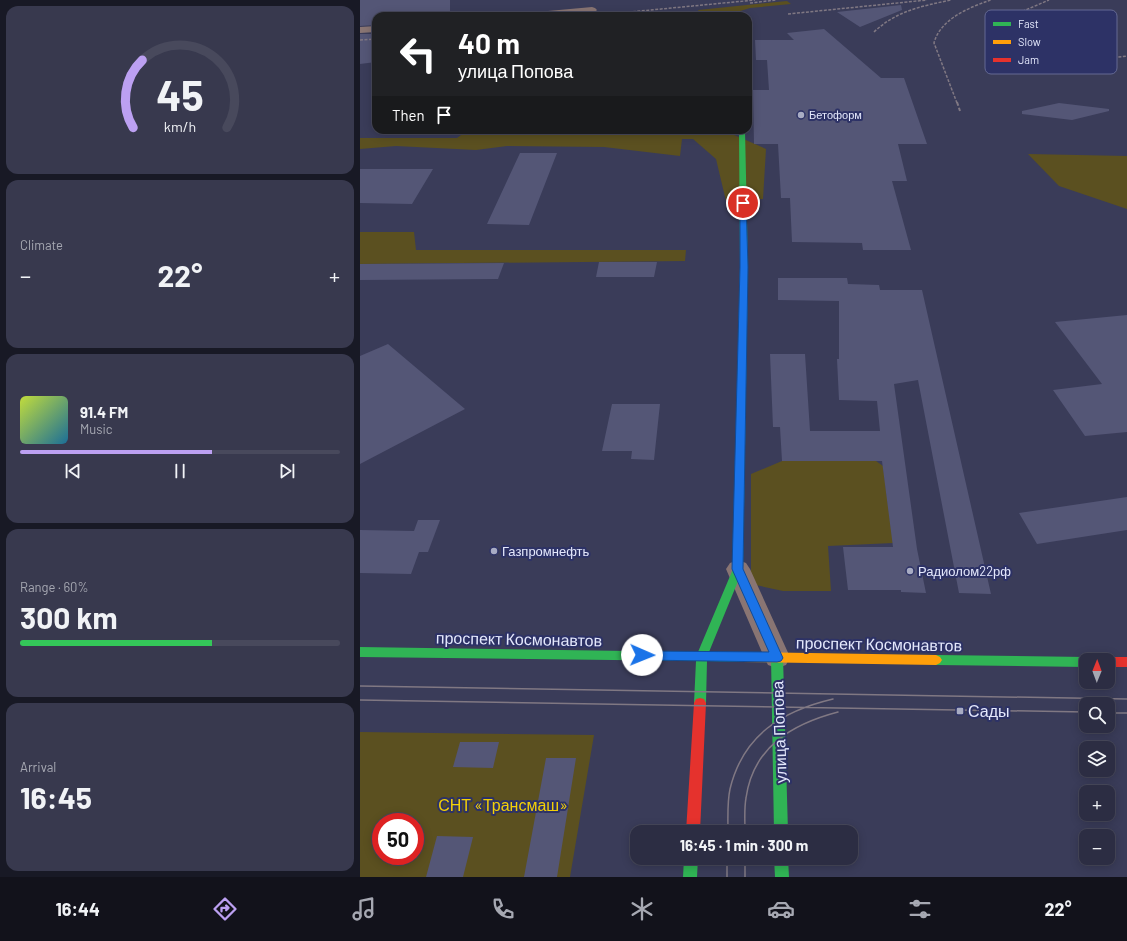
<!DOCTYPE html>
<html lang="en">
<head>
<meta charset="utf-8">
<style>
	:root { --surface:#2c2d43; --page:#38394e; --text:#f1f3f6; --muted:#a6a8b2; --line:#48495c; --accent:#bca0f2 }
	body { margin:0; font-family:Barlow,sans-serif; background:var(--page); color:var(--text); height:100vh; display:flex; flex-direction:column; font-size:15px; white-space:nowrap }
	* { box-sizing:border-box; margin:0 }
	p { font-size:13px; color:var(--muted) }
	.icon { flex:none; width:22px; height:22px; fill:none; stroke:currentColor; stroke-width:2; stroke-linecap:round; stroke-linejoin:round }
	.map { position:relative; flex:1; overflow:hidden }
	.sheet { display:flex; flex-direction:column; gap:6px; padding:6px; background:#181925; width:360px }
	.sheet>* { flex:none }
	.banner { position:absolute; left:12px; top:12px; width:380px; height:122px; border-radius:12px; box-shadow:0 2px 10px #0003,0 0 0 1px var(--line); background:#202124; color:#fff; overflow:hidden }
	.needle { width:26px; rotate:1deg }
	.controls { position:absolute; left:719px; top:653px; display:grid; gap:8px }
	.controls a { display:grid; place-items:center; width:36px; height:36px; border-radius:8px; background:var(--surface); box-shadow:0 2px 10px #0003,0 0 0 1px var(--line); font-size:20px }
	.speed { position:absolute; left:12px; top:813px; display:flex; gap:8px; font-size:20px; font-weight:700; text-align:center }
	.speed>* { display:grid; place-content:center; width:52px; height:52px; border-radius:50%; background:var(--surface); box-shadow:0 2px 10px #0003,0 0 0 1px var(--line); line-height:1 }
	.speed .limit { border:6px solid #d22; background:#fff; color:#111 }
	.pin { position:absolute; display:grid; place-items:center; width:34px; height:34px; color:#fff; margin:-17px; border:2px solid #fff; border-radius:50%; box-shadow:0 1px 4px #0007 }
	.me { position:absolute; width:44px; margin:-22px; rotate:91deg; stroke-linejoin:round; filter:drop-shadow(0 0 3px #0008) }
	.turn { display:flex; align-items:center; gap:14px; height:84px; padding:0 20px; font-size:18px }
	.turn .icon { width:52px; height:52px; stroke-width:2.5 }
	.turn b { display:block; font-size:28px; line-height:34px }
	.then { display:flex; align-items:center; height:38px; padding:0 20px; background:#0003; gap:8px; font-size:15px }
	.big { font-size:30px; font-weight:700; line-height:1.1 }
	.sheet .tile { flex:1; display:flex; flex-direction:column; justify-content:center; gap:6px; min-width:0; padding:0 14px; border-radius:12px; background:var(--page) }
	.sheet .dial { align-items:center; gap:0 }
	.dial svg { height:104px; overflow:visible; fill:none; stroke:var(--line); stroke-width:7; stroke-linecap:round; text-anchor:middle }
	.dial text { fill:var(--text); stroke:none }
	.song { display:flex; align-items:center; gap:12px }
	.cover { width:48px; height:48px; border-radius:6px; background:linear-gradient(135deg,hsl(70 70% 55%),hsl(200 70% 35%)) }
	.played { height:4px; border-radius:2px; background:linear-gradient(90deg,var(--accent) 60%,var(--line) 60%) }
	.keys { display:flex; justify-content:space-around; direction:ltr }
	.heat { display:flex; justify-content:space-between; align-items:center; font-size:22px; direction:ltr }
	.charge { height:6px; border-radius:3px; background:linear-gradient(90deg,#34c759 60%,var(--line) 0) }
	.trip { position:absolute; left:270px; top:825px; width:228px; height:40px; border-radius:12px; background:var(--surface); box-shadow:0 2px 10px #0003,0 0 0 1px var(--line); font-weight:700; line-height:40px; text-align:center }
	.menu { display:flex; height:64px; justify-content:space-around; align-items:center; background:#12121b; color:var(--muted) }
	.menu .icon { width:28px; height:28px }
	.menu .current { color:var(--accent) }
	.menu b { font-size:18px; color:var(--text) }
	main { display:flex; flex:1; min-height:0 }
	.map>svg:first-child { display:block }
	.green { fill:#5b5020; fill-rule:evenodd }
	.building { fill:#545676 }
	.lines { fill:none; stroke-linecap:round; stroke-linejoin:round }
	.street { fill:#897573; fill-rule:evenodd }
	.fast { fill:#30b455; fill-rule:evenodd }
	.slow { fill:#ff9f0a; fill-rule:evenodd }
	.jam { fill:#e5322d; fill-rule:evenodd }
	.tram { stroke:#807883; stroke-width:1.5 }
	.rail-far1 { stroke:#807883; stroke-width:1.5; stroke-dasharray:3 1.5; stroke-linecap:butt }
	.rail { stroke:#807883; stroke-width:2; stroke-dasharray:4 2; stroke-linecap:butt }
	.route { fill:#1a73e8; stroke:#114b97 }
	.poi-dot { fill:#a8acc3; stroke:#2d3266; stroke-width:1.5 }
	.labels { text-anchor:middle; stroke-width:4; stroke-linejoin:round; paint-order:stroke }
	.far-poi-label { font-size:11px; fill:#e4e8fc; stroke:#2d3266; text-anchor:start }
	.poi-label { font-size:13px; fill:#e4e8fc; stroke:#2d3266; text-anchor:start }
	.near-street-label { font-size:16px; fill:#e4e8fc; stroke:#2d3266 }
	.near-poi-label { font-size:16px; fill:#e4e8fc; stroke:#2d3266; text-anchor:start }
	.near-park-label { font-size:16px; fill:#f3d007; stroke:#2d3266 }
	.key { fill:#2d3266; stroke:#646993; stroke-width:1 }
	.key-label { font-size:11px; fill:#e4e8fc }
</style>
</head>
<body>
<main>
<section class="sheet">
<div class="tile dial"><svg viewBox="0 0 100 80">
<path d="M14 69A42 42 0 1 1 86 69"/>
<path d="M14 69A42 42 0 0 1 21 17" stroke="#bca0f2"/>
<text x="50" y="56" font-size="32" font-weight="700">45</text>
<text x="50" y="72" font-size="11">km/h</text>
</svg></div>
<div class="tile"><p>Climate</p>
<div class="heat"><a>−</a><b class="big">22°</b><a>+</a></div>
</div>
<div class="tile">
<div class="song"><i class="cover"></i><div><b>91.4 FM</b><p>Music</p></div></div>
<div class="played"></div>
<div class="keys"><svg class="icon" aria-label="previous" viewBox="0 0 24 24"><path d="M18 5L8 12l10 7zM5 5v14"/></svg><svg class="icon" aria-label="pause" viewBox="0 0 24 24"><path d="M8 5v14M16 5v14"/></svg><svg class="icon" aria-label="next" viewBox="0 0 24 24"><path d="M6 5l10 7-10 7zM19 5v14"/></svg></div>
</div>
<div class="tile"><p>Range · 60%</p><b class="big">300 km</b><div class="charge"></div></div>
<div class="tile"><p>Arrival</p><b class="big">16:45</b></div>
</section>
<div class="map">
<svg width="767" height="877" viewBox="0 0 767 877">
	<rect width="100%" height="100%" fill="#3a3c59"/>
	<path class="green" d="M427,1L431,4L390,8L364,16H341L338,10Z
		M108,130H363L406,149L403,199L366,201L356,159L333,139H322L320,156L244,147L147,146L116,150L36,146L0,149V138H97Z
		M668,154L767,156V209L699,186Z
		M0,232H54L56,250H326L325,261L0,264Z
		M422,461H516L523,466L533,543L468,546L471,591H423L391,584V474Z
		M0,732L234,735L210,877H0ZM21,822H55V856H21Z"/>
	<path class="building" d="M0,0H90V12L38,16H16V25L0,26Z
		M541,5L542,10L500,27L477,12Z
		M464,29L521,78H544L567,144H538L547,181H532L551,250H503L502,243L432,242L430,198H421L418,144H394L393,90H409L407,60H396L395,40H434L427,33Z
		M0,34H16V62L0,64Z
		M699,103L749,109V111L712,120L662,114V111Z
		M160,153H197L169,225L127,224Z
		M0,169H73L52,204L0,203Z
		M239,262H297L294,277H236Z
		M144,263L138,279L0,280V264Z
		M418,278H487L488,284L519,285L520,290H562L631,594L599,593L558,380L534,384L557,549L566,593L541,592V590H488L483,547H533L522,461H422L420,427H413L410,354H445L450,431H520L517,401L479,400L477,359H479V301L418,300Z
		M767,315V432L725,436L693,390L742,384L695,322Z
		M28,344L105,409L0,464V356Z
		M252,404H300L294,460L271,459L272,451H242Z
		M767,497V530L677,544L659,513Z
		M58,520H80L68,552H59L51,574L0,573V530L54,531Z
		M100,742H139L133,768L93,767Z
		M186,758H216L197,877H164Z
		M77,836L113,837L103,877H66Z"/>
	<g class="lines">
		<path class="street" d="M232,7L235,8L237,10L235,12L198,16H161L166,13Z
			M16,26V32L0,33V27Z
			M378,560L386,563L390,569L430,657L426,665L417,668L408,665L404,657L366,569L370,563Z"/>
		<path class="fast" d="M379,130H385L388,267L383,569L349,652H382L386,654L388,657L386,660L382,662L347,661L346,703L344,707L340,708L336,707L334,703L336,661L0,657V647L338,652L373,569L380,267Z
			M417,652L421,654L423,657L428,832H414L411,657L413,654Z
			M576,655L726,657L731,660H726V667L576,665L572,663L570,660L572,657Z
			M324,858H338L337,877H323Z
			M414,858H428L429,877H415Z"/>
		<path class="slow" d="M382,652L576,655L580,657L582,660L580,663L576,665L382,662L378,660L376,657L378,654Z"/>
		<path class="jam" d="M748,657H767V667H748V660H743Z
			M340,698L344,699L346,703L340,832H326L334,703L336,699Z"/>
		<path class="tram" d="M0,686L767,699
			M0,700L726,712
			M748,713H767
			M368,832C368,818 367,803 370,789C383,735 422,711 473,699
			M385,832C385,821 384,809 386,798C393,747 432,724 478,712
			M367,858V877
			M385,858V877"/>
		<path class="rail-far1" d="M390,3L416,0
			M428,14L567,0
			M654,15L689,0
			M228,16L395,0
			M514,32C536,11 562,6 591,0
			M0,40L16,39
			M660,68L767,56
			M597,103L574,43C580,19 610,7 631,0"/>
		<path class="rail" d="M597,102L600,111"/>
	</g>
	<path class="route" d="M383,201L386,203L388,267L383,569L423,658L421,661L417,662L282,660L278,659L277,655L278,652L282,651L409,652L372,569L380,267V203Z"/>
	<g class="poi-dot">
		<circle cx="441" cy="115" r="4"/>
		<circle cx="134" cy="551" r="4"/>
		<circle cx="550" cy="571" r="4"/>
		<rect x="596" y="707" width="8" height="8" rx="2"/>
	</g>
	<g class="labels">
		<g class="far-poi-label">
			<text x="449" y="119">Бетоформ</text>
		</g>
		<g class="poi-label">
			<text x="142" y="556">Газпромнефть</text>
			<text x="558" y="576">Радиолом22рф</text>
		</g>
		<g class="near-street-label">
			<text transform="translate(159 639) rotate(1)" y="6">проспект Космонавтов</text>
			<text transform="translate(519 644) rotate(1)" y="6">проспект Космонавтов</text>
			<text transform="translate(419 732) rotate(-92)" y="6">улица Попова</text>
		</g>
		<g class="near-poi-label">
			<text x="608" y="717">Сады</text>
		</g>
		<g class="near-park-label">
			<text x="143" y="811">СНТ «Трансмаш»</text>
		</g>
	</g>
	<rect x="625" y="10" width="132" height="64" rx="6" class="key"/>
	<rect x="633" y="22" width="18" height="4" fill="#30b455"/>
	<rect x="633" y="40" width="18" height="4" fill="#ff9f0a"/>
	<rect x="633" y="58" width="18" height="4" fill="#e5322d"/>
	<g class="key-label">
		<text x="658" y="28">Fast</text>
		<text x="658" y="46">Slow</text>
		<text x="658" y="64">Jam</text>
	</g>
</svg>
<div class="controls">
<a><svg class="needle" viewBox="-14 -14 28 28"><path d="M0-13l5 13h-10z" fill="#e53935"/><path d="M0 13l5-13h-10z" fill="#a6a8b2"/></svg></a>
<a><svg class="icon" aria-label="search" viewBox="0 0 24 24"><circle cx="10" cy="10" r="6"/><path d="M15 15l6 6"/></svg></a>
<a><svg class="icon" aria-label="layers" viewBox="0 0 24 24"><path d="M12 4l9 5-9 5-9-5zM3 14l9 5 9-5"/></svg></a>
<a>+</a>
<a>−</a>
</div>
<div class="speed"><div class="limit">50</div></div>
<div class="pin" style="left:383px;top:203px;background:#d93025"><svg class="icon" aria-label="arrive" viewBox="0 0 24 24"><path d="M6 21V4h12l-3 4 3 4H6"/></svg></div>
<svg class="me" style="left:282px;top:655px" viewBox="-20 -20 40 40"><circle r="19" fill="#fff"/><path d="M0-13L10 11 0 6-10 11z" fill="#1a73e8"/></svg>
<div class="trip">16:45 · 1 min · 300 m</div>
<div class="banner">
<div class="turn"><svg class="icon" aria-label="left" viewBox="0 0 24 24"><path d="M17 20v-9H6M10 6l-5 5 5 5"/></svg><div><b>40 m</b>улица Попова</div></div>
<div class="then">Then<svg class="icon" aria-label="arrive" viewBox="0 0 24 24"><path d="M6 21V4h12l-3 4 3 4H6"/></svg></div>
</div>
</div>
</main>
<nav class="menu">
<b>16:44</b>
<svg class="icon current" aria-label="directions" viewBox="0 0 24 24"><path d="M12 3l9 9-9 9-9-9zM9 14v-3h6M13 9l2 2-2 2"/></svg>
<svg class="icon" aria-label="music" viewBox="0 0 24 24"><path d="M9 18V5l10-2v13"/><circle cx="6" cy="18" r="3"/><circle cx="16" cy="16" r="3"/></svg>
<svg class="icon" aria-label="phone" viewBox="0 0 24 24"><path d="M5 4h4l2 5-3 2q2 4 5 5l2-3 5 2v4C11 20 4 13 5 4z"/></svg>
<svg class="icon" aria-label="climate" viewBox="0 0 24 24"><path d="M12 3v18M4 7l16 10M4 17L20 7"/></svg>
<svg class="icon" aria-label="car" viewBox="0 0 24 24"><path d="M5 17H2v-5l4-1 3-4h7l3 4 3 1v5h-3M9 17h6M6 11h13"/><circle cx="7" cy="17" r="2"/><circle cx="17" cy="17" r="2"/></svg>
<svg class="icon" aria-label="filters" viewBox="0 0 24 24"><path d="M4 7h16M4 17h16"/><circle cx="9" cy="7" r="2"/><circle cx="15" cy="17" r="2"/></svg>
<b>22°</b>
</nav>
</body>
</html>
